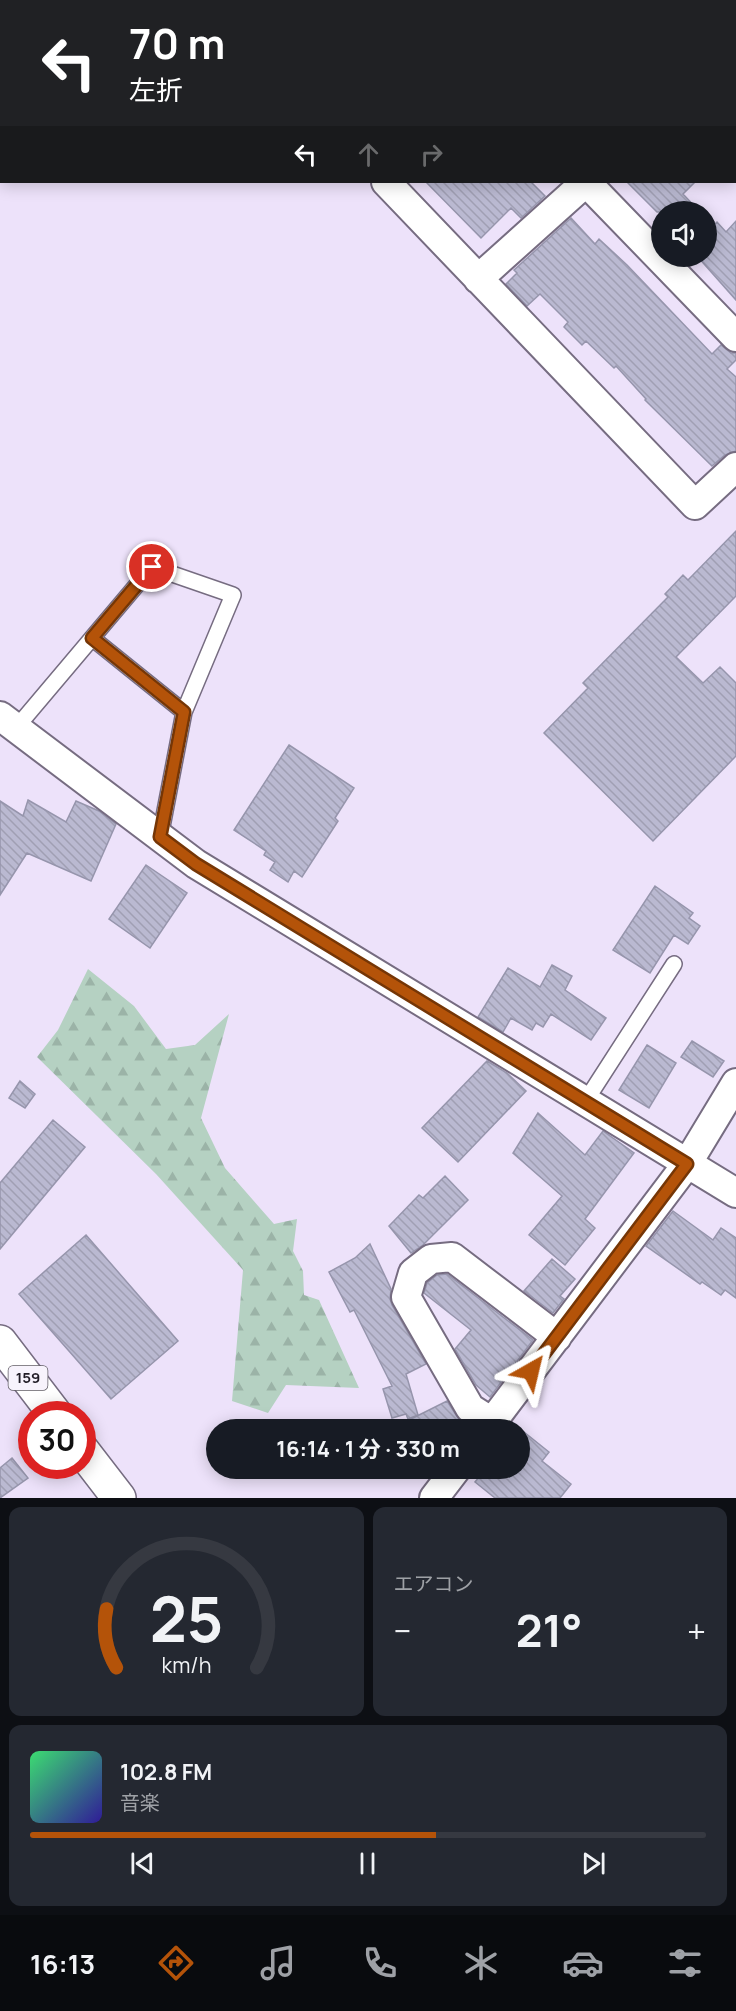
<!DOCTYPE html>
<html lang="ja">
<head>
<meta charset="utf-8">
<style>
	:root { --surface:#171b24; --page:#242831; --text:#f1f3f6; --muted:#9ea1a6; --line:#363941; --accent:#b45309 }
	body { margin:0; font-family:Manrope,"Noto Sans JP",sans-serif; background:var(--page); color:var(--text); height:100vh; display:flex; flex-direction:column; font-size:22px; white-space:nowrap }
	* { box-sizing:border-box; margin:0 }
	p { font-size:20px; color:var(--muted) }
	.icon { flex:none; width:33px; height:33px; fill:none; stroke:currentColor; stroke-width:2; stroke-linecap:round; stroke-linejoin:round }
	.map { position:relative; height:1498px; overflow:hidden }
	.sheet { display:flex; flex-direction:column; gap:9px; padding:9px; background:#0d0f14; flex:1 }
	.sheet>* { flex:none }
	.hud { position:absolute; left:0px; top:0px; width:736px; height:183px; box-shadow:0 3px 15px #0003; background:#202124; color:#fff; overflow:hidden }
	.fabs { position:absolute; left:651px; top:201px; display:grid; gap:12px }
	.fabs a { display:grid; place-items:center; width:66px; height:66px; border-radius:50%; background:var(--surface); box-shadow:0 3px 15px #0003; font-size:30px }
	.speed { position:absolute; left:18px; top:1401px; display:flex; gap:12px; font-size:30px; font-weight:700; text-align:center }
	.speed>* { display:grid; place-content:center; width:78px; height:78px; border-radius:50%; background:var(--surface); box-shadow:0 3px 15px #0003; line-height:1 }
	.speed .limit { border:9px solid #d22; background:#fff; color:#111 }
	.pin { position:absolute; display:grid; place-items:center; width:51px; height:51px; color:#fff; margin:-26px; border:3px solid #fff; border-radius:50%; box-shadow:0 2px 6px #0007 }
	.me { position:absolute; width:66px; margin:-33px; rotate:37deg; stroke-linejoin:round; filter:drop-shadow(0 0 4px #0008) }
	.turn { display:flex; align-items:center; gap:21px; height:126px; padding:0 30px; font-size:27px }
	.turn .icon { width:78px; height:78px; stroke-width:2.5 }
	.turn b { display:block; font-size:42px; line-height:51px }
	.lanes { display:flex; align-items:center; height:57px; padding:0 30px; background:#0003; justify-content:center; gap:30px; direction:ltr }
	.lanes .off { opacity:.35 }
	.big { font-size:45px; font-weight:700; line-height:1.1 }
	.sheet .card { flex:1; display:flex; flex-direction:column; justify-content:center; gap:9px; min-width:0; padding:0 21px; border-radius:12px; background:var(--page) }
	.sheet .dial { align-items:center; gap:0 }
	.dial svg { height:156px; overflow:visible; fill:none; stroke:var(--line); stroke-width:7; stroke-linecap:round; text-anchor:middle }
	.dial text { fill:var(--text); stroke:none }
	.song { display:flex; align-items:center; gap:18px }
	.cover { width:72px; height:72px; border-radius:9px; background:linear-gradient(135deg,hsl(140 70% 55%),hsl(250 70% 35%)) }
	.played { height:6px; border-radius:3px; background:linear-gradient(90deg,var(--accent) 60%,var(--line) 60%) }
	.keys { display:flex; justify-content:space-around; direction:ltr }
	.heat { display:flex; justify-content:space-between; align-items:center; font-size:33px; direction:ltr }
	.sheet .tiles { flex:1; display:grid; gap:9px; grid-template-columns:1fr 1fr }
	.card:last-child { grid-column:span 2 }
	.trip { position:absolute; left:206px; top:1419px; width:324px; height:60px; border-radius:30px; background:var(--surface); box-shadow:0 3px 15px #0003; font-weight:700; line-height:60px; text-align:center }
	.dock { display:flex; height:96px; justify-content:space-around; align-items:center; background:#090b0e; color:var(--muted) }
	.dock .icon { width:42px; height:42px }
	.dock .current { color:var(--accent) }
	.dock b { font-size:27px; color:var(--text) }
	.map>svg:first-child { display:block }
	.forest { fill:url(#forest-firs) }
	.building { fill:url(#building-back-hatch); stroke:#9695ac; stroke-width:1.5 }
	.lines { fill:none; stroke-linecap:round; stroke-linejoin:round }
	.service-casing { stroke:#766c81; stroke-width:18 }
	.minor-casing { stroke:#766c81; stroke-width:32 }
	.trunk-casing { stroke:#766c81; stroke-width:36 }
	.service { stroke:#fff; stroke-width:15 }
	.minor { stroke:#fff; stroke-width:28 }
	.trunk { stroke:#fff; stroke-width:33 }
	.route-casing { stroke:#753606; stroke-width:15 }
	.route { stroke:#b45309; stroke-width:10 }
	.labels { text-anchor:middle; stroke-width:6; stroke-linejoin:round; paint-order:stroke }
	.shield { fill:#f7f3fc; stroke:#615d66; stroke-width:1.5 }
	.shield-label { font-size:15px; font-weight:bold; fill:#211d26 }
</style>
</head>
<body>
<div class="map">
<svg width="736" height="1498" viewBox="0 0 736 1498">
	<defs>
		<pattern id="forest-firs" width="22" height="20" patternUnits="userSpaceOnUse" patternTransform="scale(1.5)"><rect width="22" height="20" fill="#b5d1c2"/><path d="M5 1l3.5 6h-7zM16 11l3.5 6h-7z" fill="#9bb3a7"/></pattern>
		<pattern id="building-back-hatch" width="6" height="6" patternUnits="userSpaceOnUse" patternTransform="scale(1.5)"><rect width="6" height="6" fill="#bab9d1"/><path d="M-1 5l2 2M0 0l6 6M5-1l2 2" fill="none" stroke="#a09fb3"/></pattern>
	</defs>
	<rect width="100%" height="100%" fill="#ede2fa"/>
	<path class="forest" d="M88,969L134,1006L166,1049L195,1045L229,1014L201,1118L225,1168L274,1224L297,1219L293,1251L303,1271L304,1295L319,1300L359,1388L286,1385L268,1413L232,1401L243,1270L156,1174L37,1057L58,1030Z"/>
	<path class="building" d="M426,182H531L545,196L521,218L511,208L481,238Z
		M627,182H695L683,194L700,212H657Z
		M571,218L595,244L599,239L627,265L712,354L721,345L731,353H736V360L727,369L736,377V451L725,455L712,466L645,400L646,399L616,366L614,368L586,341L582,345L564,327L568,322L540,294L527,306L506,284L517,273L514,270Z
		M736,221V300L697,256H706V232L717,222L726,232Z
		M736,531V596L676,657L703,683L720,667L736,683V756L653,841L544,733L588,688L583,683L668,597L665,594L683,575L688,580Z
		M289,745L354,788L335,818L338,821L302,877L294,871L288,882L270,870L275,862L264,855L266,851L234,830Z
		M28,800L66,822L76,801L99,811L116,824L91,881L27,853L0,895V801L23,816Z
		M146,865L187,893L150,948L109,919Z
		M655,886L693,913L689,918L700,926L688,944L674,935L650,973L613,950Z
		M552,965L572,976L565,990L606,1018L591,1040L551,1014L543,1027L536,1023L532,1030L511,1018L503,1032L478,1017L508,968L540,987Z
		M692,1041L724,1061L713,1077L681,1057Z
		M647,1045L676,1063L649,1108L619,1090Z
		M487,1061L507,1073L526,1091L458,1162L422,1128Z
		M20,1081L35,1094L25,1108L9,1098Z
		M538,1113L585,1155L603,1131L634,1153L585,1219L595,1228L565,1265L529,1235L562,1196L513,1153Z
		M53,1120L85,1147L0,1249V1183Z
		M445,1176L468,1200L423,1245L411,1253L389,1226L419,1195L423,1198Z
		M673,1211L713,1240L721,1228L736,1238V1298L725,1290L721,1295L702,1282L700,1284L646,1246Z
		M86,1235L178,1341L111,1399L19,1294Z
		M370,1244L391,1289L390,1299L392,1305L426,1364L406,1374L418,1415L408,1419L406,1414L392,1418L383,1389L392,1386L354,1310L350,1312L329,1272L355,1258Z
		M552,1259L575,1279L560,1296L564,1299L553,1313L524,1291Z
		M447,1274L533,1340L490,1397L476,1385L455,1349L471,1330L424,1293L427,1283L437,1275Z
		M447,1401L466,1430H389Z
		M519,1428L549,1452L542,1461L571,1484L560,1498H495L475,1482L487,1468H519Z
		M12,1458L28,1478L0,1498V1468Z"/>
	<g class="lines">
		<defs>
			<path id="service" d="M92,638L184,712
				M16,728L152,567L233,595L184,712L160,837
				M585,1102L674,964"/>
			<path id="minor" d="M212,0L213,2
				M407,0L409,2
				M608,0L609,2
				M735,34L736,33
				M735,132L736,133
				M386,182L695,505L736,467
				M586,182L736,337
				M478,279L586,182
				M0,716L196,864L736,1193
				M492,1422L470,1408L406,1297L413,1273L431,1259L452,1257L557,1337
				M486,1430L687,1164L736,1083
				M434,1498L457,1468"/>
			<path id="trunk" d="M0,1342L55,1414
				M82,1450L119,1498"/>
		</defs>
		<use href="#service" class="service-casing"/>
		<use href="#minor" class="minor-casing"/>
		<use href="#trunk" class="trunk-casing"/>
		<use href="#service" class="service"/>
		<use href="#minor" class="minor"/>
		<use href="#trunk" class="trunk"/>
	</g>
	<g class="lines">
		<defs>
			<path id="route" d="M152,567L92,638L184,712L160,837L196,864L687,1164L531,1371"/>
		</defs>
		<use href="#route" class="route-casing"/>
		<use href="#route" class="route"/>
	</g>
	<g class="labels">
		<rect class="shield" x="8.5" y="1366" width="39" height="24" rx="4.5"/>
		<g class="shield-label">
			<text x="28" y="1383">159</text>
		</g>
	</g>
</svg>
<div class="fabs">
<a><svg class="icon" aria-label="sound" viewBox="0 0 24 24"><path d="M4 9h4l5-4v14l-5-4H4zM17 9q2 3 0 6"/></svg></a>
</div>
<div class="speed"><div class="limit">30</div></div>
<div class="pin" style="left:152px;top:567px;background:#d93025"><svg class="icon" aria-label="arrive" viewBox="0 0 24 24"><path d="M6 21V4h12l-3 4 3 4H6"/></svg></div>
<svg class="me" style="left:531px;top:1371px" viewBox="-20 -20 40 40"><path d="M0-17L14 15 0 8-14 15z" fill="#b45309" stroke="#fff" stroke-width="4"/></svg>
<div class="trip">16:14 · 1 分 · 330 m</div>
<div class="hud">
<div class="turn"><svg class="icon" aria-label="left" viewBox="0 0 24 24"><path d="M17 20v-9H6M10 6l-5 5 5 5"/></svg><div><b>70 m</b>左折</div></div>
<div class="lanes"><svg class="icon" aria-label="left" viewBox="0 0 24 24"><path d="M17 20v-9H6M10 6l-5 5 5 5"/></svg><svg class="icon off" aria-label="ahead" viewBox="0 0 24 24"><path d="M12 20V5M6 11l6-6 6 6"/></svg><svg class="icon off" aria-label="right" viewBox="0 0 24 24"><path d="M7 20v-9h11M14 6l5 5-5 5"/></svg></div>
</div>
</div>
<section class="sheet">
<div class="tiles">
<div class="card dial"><svg viewBox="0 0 100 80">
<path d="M14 69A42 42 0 1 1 86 69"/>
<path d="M14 69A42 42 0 0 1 9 39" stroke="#b45309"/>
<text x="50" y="56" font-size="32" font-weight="700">25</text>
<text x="50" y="72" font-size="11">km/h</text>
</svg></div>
<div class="card"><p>エアコン</p>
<div class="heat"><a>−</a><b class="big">21°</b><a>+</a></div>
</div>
<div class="card">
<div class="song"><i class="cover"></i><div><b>102.8 FM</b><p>音楽</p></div></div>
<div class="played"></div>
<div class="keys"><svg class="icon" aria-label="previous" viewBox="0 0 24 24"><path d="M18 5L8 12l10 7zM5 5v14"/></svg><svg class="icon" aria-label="pause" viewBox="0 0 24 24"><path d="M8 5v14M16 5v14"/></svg><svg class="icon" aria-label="next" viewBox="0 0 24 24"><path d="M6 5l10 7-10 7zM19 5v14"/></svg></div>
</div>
</div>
</section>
<nav class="dock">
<b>16:13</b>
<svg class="icon current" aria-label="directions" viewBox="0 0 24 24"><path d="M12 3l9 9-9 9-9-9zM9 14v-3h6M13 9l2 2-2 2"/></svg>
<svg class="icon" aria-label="music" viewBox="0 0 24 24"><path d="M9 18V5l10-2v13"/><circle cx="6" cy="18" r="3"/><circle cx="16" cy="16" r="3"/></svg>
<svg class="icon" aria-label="phone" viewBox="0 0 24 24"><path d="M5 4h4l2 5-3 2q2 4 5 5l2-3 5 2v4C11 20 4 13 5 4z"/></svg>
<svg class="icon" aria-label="climate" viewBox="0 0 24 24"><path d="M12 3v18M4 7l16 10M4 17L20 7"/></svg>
<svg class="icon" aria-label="car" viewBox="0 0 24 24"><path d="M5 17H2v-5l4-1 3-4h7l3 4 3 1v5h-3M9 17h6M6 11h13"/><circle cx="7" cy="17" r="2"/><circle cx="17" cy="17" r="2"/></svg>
<svg class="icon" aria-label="filters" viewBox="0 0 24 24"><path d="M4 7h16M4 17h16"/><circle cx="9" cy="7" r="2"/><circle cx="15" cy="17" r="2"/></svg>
</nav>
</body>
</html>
